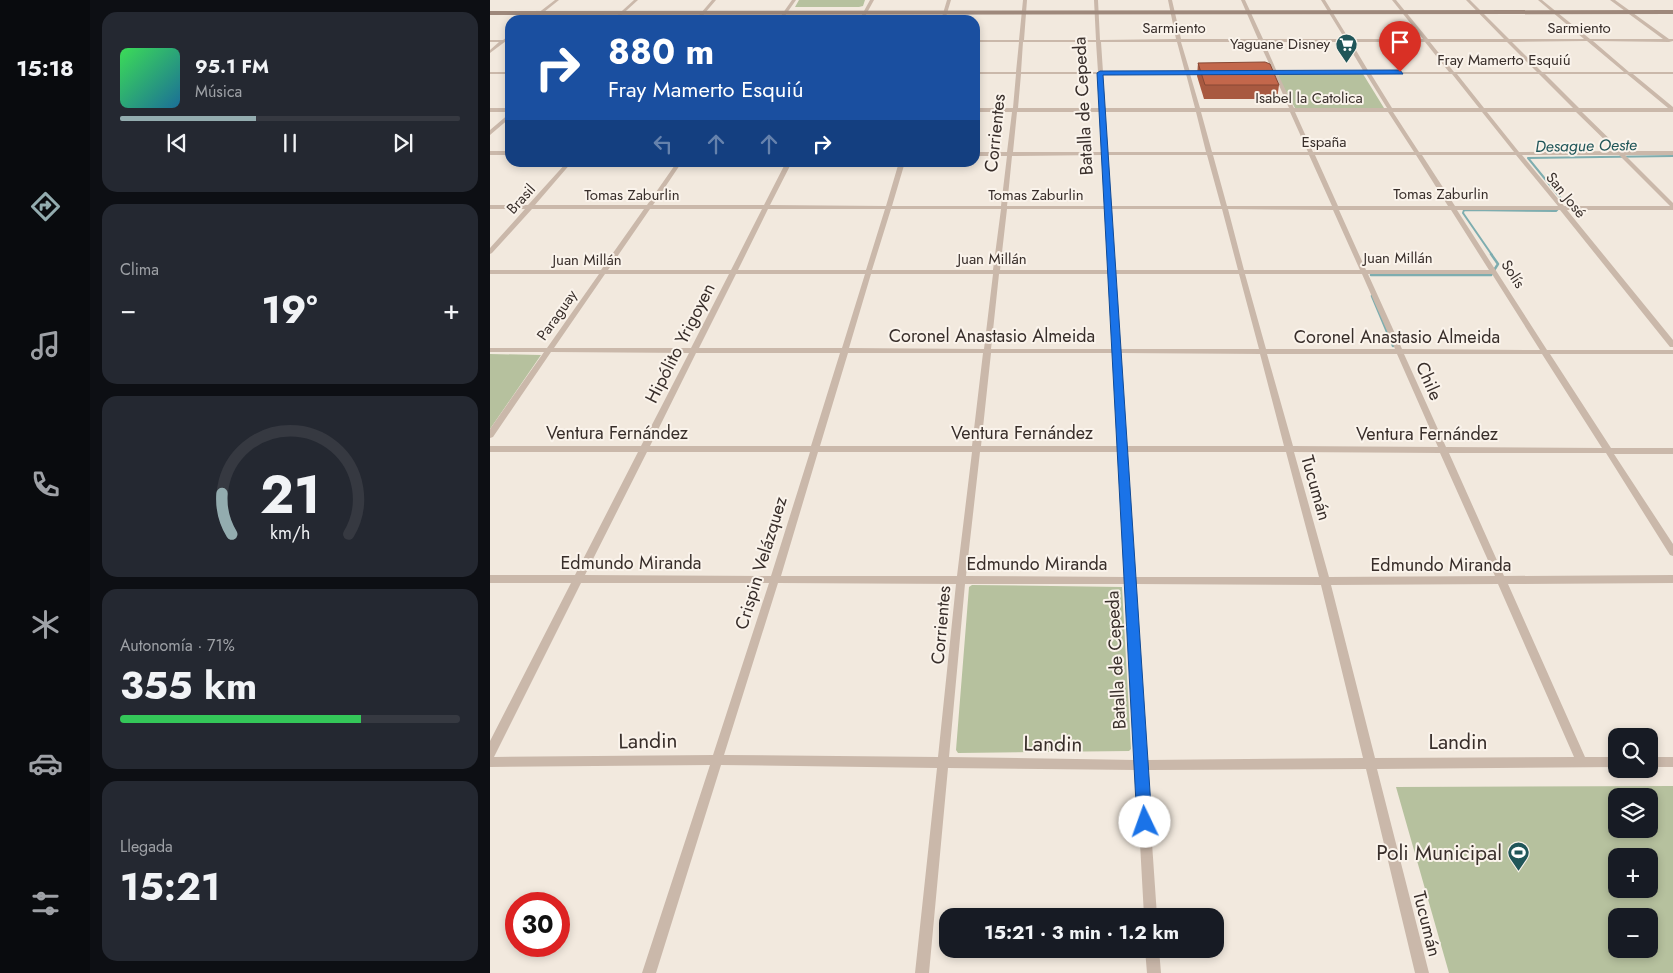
<!DOCTYPE html>
<html lang="es">
<head>
<meta charset="utf-8">
<style>
	:root { --surface:#171b24; --page:#242831; --text:#f1f3f6; --muted:#9ea1a6; --line:#363941; --accent:#93acaf }
	body { margin:0; font-family:Jost,sans-serif; background:var(--page); color:var(--text); height:100vh; display:flex; flex-direction:column; font-size:19px; white-space:nowrap }
	* { box-sizing:border-box; margin:0 }
	p { font-size:16px; color:var(--muted) }
	.icon { flex:none; width:28px; height:28px; fill:none; stroke:currentColor; stroke-width:2; stroke-linecap:round; stroke-linejoin:round }
	.map { position:relative; flex:1; overflow:hidden }
	.panel { display:flex; flex-direction:column; gap:12px; padding:12px; background:#0d0f14; width:400px }
	.panel>* { flex:none }
	.hud { position:absolute; left:15px; top:15px; width:475px; height:152px; border-radius:15px; box-shadow:0 2px 8px #0003; background:#1a4fa0; color:#fff; overflow:hidden }
	.fabs { position:absolute; left:1118px; top:728px; display:grid; gap:10px }
	.fabs a { display:grid; place-items:center; width:50px; height:50px; border-radius:10px; background:var(--surface); box-shadow:0 2px 8px #0003; font-size:25px }
	.speed { position:absolute; left:15px; top:892px; display:flex; gap:10px; font-size:25px; font-weight:700; text-align:center }
	.speed>* { display:grid; place-content:center; width:65px; height:65px; border-radius:50%; background:var(--surface); box-shadow:0 2px 8px #0003; line-height:1 }
	.speed .limit { border:8px solid #d22; background:#fff; color:#111 }
	.pin { position:absolute; display:grid; place-items:center; width:42px; height:42px; color:#fff; margin:-51px -21px; border-radius:50% 50% 50% 0; rotate:-45deg; box-shadow:0 0 5px #0007 }
	.pin .icon { rotate:45deg }
	.me { position:absolute; width:55px; margin:-28px; rotate:357deg; stroke-linejoin:round; filter:drop-shadow(0 0 4px #0008) }
	.turn { display:flex; align-items:center; gap:18px; height:105px; padding:0 20px; font-size:22px }
	.turn .icon { width:65px; height:65px; stroke-width:2.5 }
	.turn b { display:block; font-size:35px; line-height:42px }
	.lanes { display:flex; align-items:center; height:48px; padding:0 20px; background:#0003; justify-content:center; gap:25px; direction:ltr }
	.lanes .off { opacity:.35 }
	.big { font-size:38px; font-weight:700; line-height:1.1 }
	.panel .card { flex:1; display:flex; flex-direction:column; justify-content:center; gap:8px; min-width:0; padding:0 18px; border-radius:15px; background:var(--page) }
	.panel .dial { align-items:center; gap:0 }
	.dial svg { height:130px; overflow:visible; fill:none; stroke:var(--line); stroke-width:7; stroke-linecap:round; text-anchor:middle }
	.dial text { fill:var(--text); stroke:none }
	.song { display:flex; align-items:center; gap:15px }
	.cover { width:60px; height:60px; border-radius:8px; background:linear-gradient(135deg,hsl(130 70% 55%),hsl(200 70% 35%)) }
	.played { height:5px; border-radius:2px; background:linear-gradient(90deg,var(--accent) 40%,var(--line) 40%) }
	.keys { display:flex; justify-content:space-around; direction:ltr }
	.heat { display:flex; justify-content:space-between; align-items:center; font-size:28px; direction:ltr }
	.charge { height:8px; border-radius:4px; background:linear-gradient(90deg,#34c759 71%,var(--line) 0) }
	.trip { position:absolute; left:449px; top:908px; width:285px; height:50px; border-radius:15px; background:var(--surface); box-shadow:0 2px 8px #0003; font-weight:700; line-height:50px; text-align:center }
	main { display:flex; flex:1; min-height:0 }
	.dock { display:flex; flex-direction:column; width:90px; justify-content:space-around; align-items:center; background:#090b0e; color:var(--muted) }
	.dock .icon { width:35px; height:35px }
	.dock .selected { color:var(--accent) }
	.dock b { font-size:22px; color:var(--text) }
	.map>svg:first-child { display:block }
	.green { fill:#b6c19e; fill-rule:evenodd }
	.lines { fill:none; stroke-linecap:round; stroke-linejoin:round }
	.stream-far1 { stroke:#7eadaf; stroke-width:2 }
	.stream { stroke:#7eadaf; stroke-width:2.5 }
	.street { fill:#cab8aa; fill-rule:evenodd }
	.secondary { fill:#9e887b; fill-rule:evenodd }
	.wall { fill:#a85940 }
	.building { fill:#c3674b; stroke:#884834 }
	.route { fill:#1a73e8; stroke:#114b97 }
	.labels { text-anchor:middle; stroke-width:4; stroke-linejoin:round; paint-order:stroke }
	.far-street-label { font-size:15px; fill:#382e2a; stroke:#faf3eb }
	.far-poi-label { font-size:15px; fill:#382e2a; stroke:#faf3eb; text-anchor:end }
	.far-water-label { font-size:16px; font-style:italic; fill:#205659; stroke:#faf3eb }
	.street-label { font-size:18px; fill:#382e2a; stroke:#faf3eb }
	.near-street-label { font-size:21px; fill:#382e2a; stroke:#faf3eb }
	.near-poi-label { font-size:21px; fill:#382e2a; stroke:#faf3eb; text-anchor:end }
</style>
</head>
<body>
<main>
<nav class="dock">
<b>15:18</b>
<svg class="icon selected" aria-label="directions" viewBox="0 0 24 24"><path d="M12 3l9 9-9 9-9-9zM9 14v-3h6M13 9l2 2-2 2"/></svg>
<svg class="icon" aria-label="music" viewBox="0 0 24 24"><path d="M9 18V5l10-2v13"/><circle cx="6" cy="18" r="3"/><circle cx="16" cy="16" r="3"/></svg>
<svg class="icon" aria-label="phone" viewBox="0 0 24 24"><path d="M5 4h4l2 5-3 2q2 4 5 5l2-3 5 2v4C11 20 4 13 5 4z"/></svg>
<svg class="icon" aria-label="climate" viewBox="0 0 24 24"><path d="M12 3v18M4 7l16 10M4 17L20 7"/></svg>
<svg class="icon" aria-label="car" viewBox="0 0 24 24"><path d="M5 17H2v-5l4-1 3-4h7l3 4 3 1v5h-3M9 17h6M6 11h13"/><circle cx="7" cy="17" r="2"/><circle cx="17" cy="17" r="2"/></svg>
<svg class="icon" aria-label="filters" viewBox="0 0 24 24"><path d="M4 7h16M4 17h16"/><circle cx="9" cy="7" r="2"/><circle cx="15" cy="17" r="2"/></svg>
</nav>
<section class="panel">
<div class="card">
<div class="song"><i class="cover"></i><div><b>95.1 FM</b><p>Música</p></div></div>
<div class="played"></div>
<div class="keys"><svg class="icon" aria-label="previous" viewBox="0 0 24 24"><path d="M18 5L8 12l10 7zM5 5v14"/></svg><svg class="icon" aria-label="pause" viewBox="0 0 24 24"><path d="M8 5v14M16 5v14"/></svg><svg class="icon" aria-label="next" viewBox="0 0 24 24"><path d="M6 5l10 7-10 7zM19 5v14"/></svg></div>
</div>
<div class="card"><p>Clima</p>
<div class="heat"><a>−</a><b class="big">19°</b><a>+</a></div>
</div>
<div class="card dial"><svg viewBox="0 0 100 80">
<path d="M14 69A42 42 0 1 1 86 69"/>
<path d="M14 69A42 42 0 0 1 8 44" stroke="#93acaf"/>
<text x="50" y="56" font-size="32" font-weight="700">21</text>
<text x="50" y="72" font-size="11">km/h</text>
</svg></div>
<div class="card"><p>Autonomía · 71%</p><b class="big">355 km</b><div class="charge"></div></div>
<div class="card"><p>Llegada</p><b class="big">15:21</b></div>
</section>
<div class="map">
<svg width="1183" height="973" viewBox="0 0 1183 973">
	<rect width="100%" height="100%" fill="#f2e9de"/>
	<path class="green" d="M309,0H375L373,6L369,7H305Z
		M792,74H873L894,108H805L787,76Z
		M0,354L51,355L0,429Z
		M482,585L632,587L641,749L639,751L468,753L466,750L479,587Z
		M1183,786V973H959L906,787ZM1126,796H1159V829H1126ZM1126,856H1159V889H1126ZM1126,916H1159V949H1126Z"/>
	<g class="lines">
		<path class="stream-far1" d="M1071,204L1073,201L1038,158L1183,156
			M1002,255L973,213L974,210L1066,211L1068,209"/>
		<path class="stream" d="M881,275H1001L1008,264L1001,254
			M882,296L903,346"/>
		<path class="street" d="M65,0H69L44,20H39Z
			M144,0H148L126,20H122Z
			M222,0H226L209,20H205Z
			M302,0H306L292,20H288Z
			M380,0H384L373,20H369Z
			M457,0H461L455,20H451Z
			M533,0H537L534,40H606L604,0H608L610,40L686,39L678,0H682L691,39H768L751,0H755L773,39H855L831,0H835L859,39H933L902,0H906L938,39H1014L976,0H980L1019,39H1094L1048,0H1052L1100,39H1173L1120,0H1125L1179,39H1183V41L1179,42L1103,41L1139,72H1183V74H1143L1183,107V112H1092L1132,151H1183V155H1135L1183,203V210H1077L1183,340V347H1180L1070,210H967L1057,350H1183V354H1060L1121,448H1183V454H1124L1183,544V556L1180,555L1116,453H959L1014,576L1183,575V583L1018,584L1095,757H1126V767L887,769L939,973H925L876,769L657,770L667,916H654L646,770L458,768L439,973H425L447,768L231,765L166,973H152L220,765L0,767V741L81,583H0V575H85L148,452H0V446H151L199,353L61,352L3,437L0,438V429L54,352H0V348H57L109,274H0V270H111L154,209H42L2,253L0,254V248L35,209H0V205H38L77,162H82L45,205H157L187,162H192L163,205H274L296,162H302L280,205L396,206L409,162H415L402,206H511L517,156H485V152H517L522,112H485V108H523L526,74H485V72H526L529,42H485V40H529ZM1097,41L1134,72H1052L1022,42ZM533,42H606L608,72H531ZM611,42H687L695,72H613ZM691,42H769L783,72L781,73L784,74L799,108H710L700,74L704,73L700,72ZM774,42H856L874,72H787ZM861,42H935L959,72H879ZM940,42H1017L1047,72H964ZM531,74H608L610,108H528ZM613,74H696L705,108H615ZM788,74H876L897,108H804ZM881,74H962L989,108H902ZM967,74H1049L1083,108H994ZM1055,74H1137L1178,108H1089ZM527,112H610L612,152H523ZM615,112H706L716,152H618ZM711,112H800L818,152H722ZM805,112H898L924,152H823ZM903,112H992L1024,152H929ZM997,112H1086L1126,151L1029,152ZM612,155L615,206H517L522,156ZM618,155H717L731,206H621ZM723,155H819L842,206H737ZM825,155H926L958,206H848ZM932,155H1026L1068,206H965ZM1032,155H1129L1180,206H1074ZM160,209H272L241,270H118ZM278,209H395L376,270H248ZM401,209H511L503,270H382ZM517,209H615L619,270H510ZM621,209H732L748,270H625ZM738,209L843,210L870,270H754ZM849,210H961L999,270H876ZM115,274H239L201,348H64ZM246,274H375L352,348H209ZM381,274H503L494,349L359,348ZM509,274H619L623,349H501ZM625,274H749L769,349H630ZM755,274H872L905,349H776ZM878,274H1002L1050,350L912,349ZM206,353H350L321,446H160ZM358,353H493L482,446H330ZM501,353H623L628,446H491ZM631,353L770,354L794,446H636ZM777,354H907L948,447L803,446ZM914,354H1052L1112,448L956,447ZM157,452H320L281,576L95,575ZM328,452H482L467,576H291ZM490,452H628L635,577L476,576ZM637,452H796L829,577H645ZM804,452L950,453L1005,576L839,577ZM91,583H279L223,755L4,757ZM288,583L466,584L448,757L234,755ZM475,584H636L645,760L459,757ZM645,584L831,585L873,758L657,760ZM1008,584L1084,757L885,758L841,585Z
			M20,35V38L0,53V50L9,42H0V40H13Z
			M0,72H20V74H0Z
			M0,108H20V112H0Z
			M20,113V118L0,135V130Z
			M0,151H20V155H0Z
			M1159,757H1183V767H1159Z
			M655,949H669L671,973H657Z"/>
		<path class="secondary" d="M1183,10V14L0,15V11Z"/>
	</g>
	<path class="wall" d="M708,63L789,85L787,99H714L707,76Z"/>
	<path class="building" d="M775,62L780,64L789,85H715L708,63Z"/>
	<path class="route" d="M910,70L913,74L613,75L662,822L660,827L655,830L649,827L647,822L607,73L610,71Z"/>
	<defs>
		<symbol id="supermarket-pin" viewBox="-11 -11 22 30"><path d="M0 17L-7.5 6A9.5 9.5 0 1 1 7.5 6Z" fill="#205659" stroke="#faf3eb"/><path d="M-6-5.5h2.5l.6 2H6L4.5 2H-2.5L-4.4-4H-6ZM-1.5 3.2a1.3 1.3 0 1 0 .1 0ZM3 3.2a1.3 1.3 0 1 0 .1 0Z" fill="#fff"/></symbol>
		<symbol id="stadium-pin" viewBox="-11 -11 22 30"><path d="M0 17L-7.5 6A9.5 9.5 0 1 1 7.5 6Z" fill="#205659" stroke="#faf3eb"/><path d="M0-5a6.5 5 0 1 0 0 10a6.5 5 0 1 0 0-10ZM-3.5-1.8h7v3.6h-7Z" fill="#fff"/></symbol>
	</defs>
	<g fill-rule="evenodd">
		<use href="#supermarket-pin" x="844" y="32" width="25" height="34"/>
		<use href="#stadium-pin" x="1016" y="840" width="25" height="34"/>
	</g>
	<g class="labels">
		<g class="far-street-label">
			<text x="684" y="33">Sarmiento</text>
			<text x="1089" y="33">Sarmiento</text>
			<text x="1014" y="65">Fray Mamerto Esquiú</text>
			<text x="819" y="103">Isabel la Catolica</text>
			<text x="834" y="147">España</text>
			<text x="951" y="199">Tomas Zaburlin</text>
			<text x="142" y="200">Tomas Zaburlin</text>
			<text x="546" y="200">Tomas Zaburlin</text>
			<text transform="translate(1076 195) rotate(51)" y="5">San José</text>
			<text transform="translate(31 199) rotate(-48)" y="5">Brasil</text>
			<text x="908" y="263">Juan Millán</text>
			<text x="502" y="264">Juan Millán</text>
			<text x="97" y="265">Juan Millán</text>
			<text transform="translate(1023 274) rotate(57)" y="5">Solís</text>
			<text transform="translate(67 315) rotate(-55)" y="5">Paraguay</text>
		</g>
		<g class="far-poi-label">
			<text x="840" y="49">Yaguane Disney</text>
		</g>
		<g class="far-water-label">
			<text transform="translate(1096 145) rotate(-1)" y="6">Desague Oeste</text>
		</g>
		<g class="street-label">
			<text transform="translate(593 106) rotate(-93)" y="6">Batalla de Cepeda</text>
			<text transform="translate(505 133) rotate(-84)" y="6">Corrientes</text>
			<text x="502" y="342">Coronel Anastasio Almeida</text>
			<text x="907" y="343">Coronel Anastasio Almeida</text>
			<text transform="translate(190 343) rotate(-63)" y="6">Hipólito Yrigoyen</text>
			<text transform="translate(939 381) rotate(66)" y="6">Chile</text>
			<text x="127" y="439">Ventura Fernández</text>
			<text x="532" y="439">Ventura Fernández</text>
			<text x="937" y="440">Ventura Fernández</text>
			<text transform="translate(826 488) rotate(74)" y="6">Tucumán</text>
			<text x="141" y="569">Edmundo Miranda</text>
			<text transform="translate(271 563) rotate(-73)" y="6">Crispin Velázquez</text>
			<text x="547" y="570">Edmundo Miranda</text>
			<text x="951" y="571">Edmundo Miranda</text>
			<text transform="translate(451 625) rotate(-85)" y="6">Corrientes</text>
			<text transform="translate(626 660) rotate(-93)" y="6">Batalla de Cepeda</text>
			<text transform="translate(937 924) rotate(76)" y="6">Tucumán</text>
		</g>
		<g class="near-street-label">
			<text transform="translate(158 741) rotate(-1)" y="7">Landin</text>
			<text x="968" y="749">Landin</text>
			<text transform="translate(563 744) rotate(1)" y="7">Landin</text>
		</g>
		<g class="near-poi-label">
			<text x="1012" y="860">Poli Municipal</text>
		</g>
	</g>
</svg>
<div class="fabs">
<a><svg class="icon" aria-label="search" viewBox="0 0 24 24"><circle cx="10" cy="10" r="6"/><path d="M15 15l6 6"/></svg></a>
<a><svg class="icon" aria-label="layers" viewBox="0 0 24 24"><path d="M12 4l9 5-9 5-9-5zM3 14l9 5 9-5"/></svg></a>
<a>+</a>
<a>−</a>
</div>
<div class="speed"><div class="limit">30</div></div>
<div class="pin" style="left:910px;top:72px;background:#d93025"><svg class="icon" aria-label="arrive" viewBox="0 0 24 24"><path d="M6 21V4h12l-3 4 3 4H6"/></svg></div>
<svg class="me" style="left:655px;top:822px" viewBox="-20 -20 40 40"><circle r="19" fill="#fff"/><path d="M0-13L10 11 0 6-10 11z" fill="#1a73e8"/></svg>
<div class="trip">15:21 · 3 min · 1.2 km</div>
<div class="hud">
<div class="turn"><svg class="icon" aria-label="right" viewBox="0 0 24 24"><path d="M7 20v-9h11M14 6l5 5-5 5"/></svg><div><b>880 m</b>Fray Mamerto Esquiú</div></div>
<div class="lanes"><svg class="icon off" aria-label="left" viewBox="0 0 24 24"><path d="M17 20v-9H6M10 6l-5 5 5 5"/></svg><svg class="icon off" aria-label="ahead" viewBox="0 0 24 24"><path d="M12 20V5M6 11l6-6 6 6"/></svg><svg class="icon off" aria-label="ahead" viewBox="0 0 24 24"><path d="M12 20V5M6 11l6-6 6 6"/></svg><svg class="icon" aria-label="right" viewBox="0 0 24 24"><path d="M7 20v-9h11M14 6l5 5-5 5"/></svg></div>
</div>
</div>
</main>
</body>
</html>
